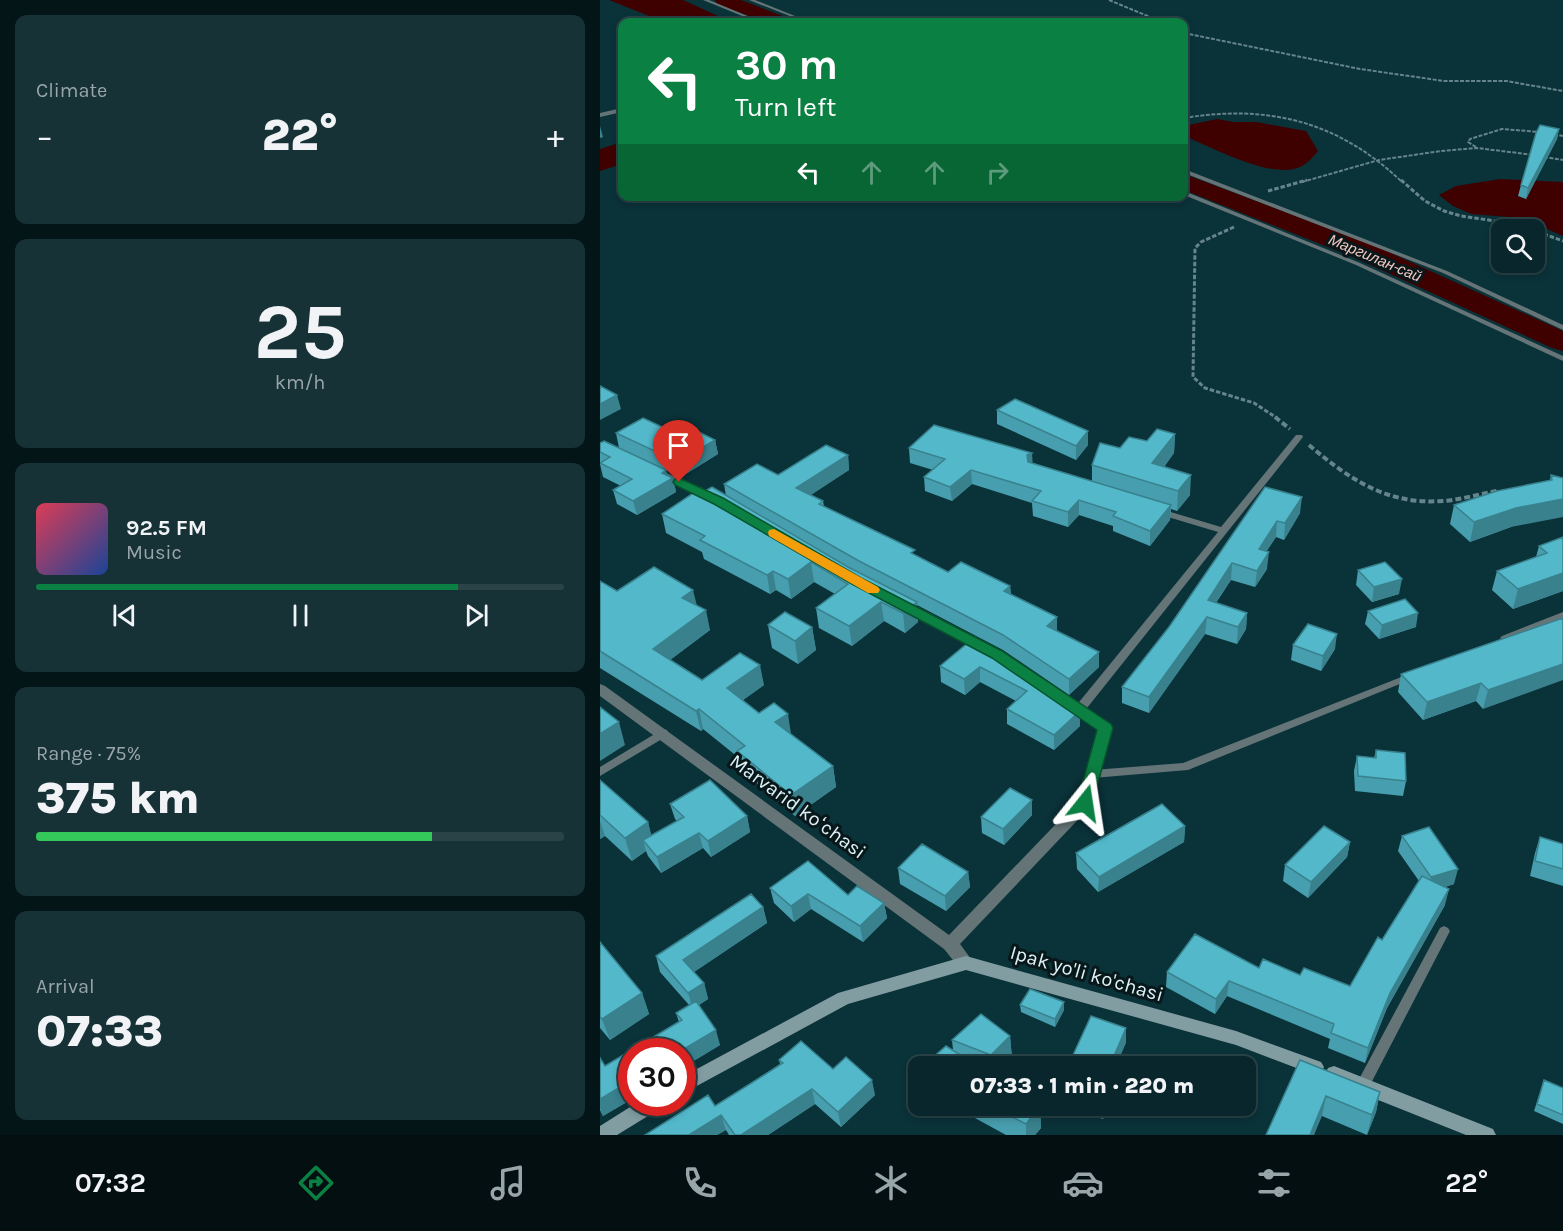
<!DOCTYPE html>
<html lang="en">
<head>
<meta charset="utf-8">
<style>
	:root { --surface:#08262b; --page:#163237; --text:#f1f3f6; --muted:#98a5a9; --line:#294347; --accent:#0b8043 }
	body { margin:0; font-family:Karla,sans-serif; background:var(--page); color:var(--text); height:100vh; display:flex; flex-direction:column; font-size:22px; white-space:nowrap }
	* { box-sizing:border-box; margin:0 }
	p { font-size:20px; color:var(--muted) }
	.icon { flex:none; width:33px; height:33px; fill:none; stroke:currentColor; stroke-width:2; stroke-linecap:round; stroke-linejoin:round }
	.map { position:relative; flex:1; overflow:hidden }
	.details { display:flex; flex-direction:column; gap:15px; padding:15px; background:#041518; width:600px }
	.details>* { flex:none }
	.hud { position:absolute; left:18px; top:18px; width:570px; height:183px; border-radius:12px; box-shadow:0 3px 9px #0003,0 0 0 2px var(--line); background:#0b8043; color:#fff; overflow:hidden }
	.controls { position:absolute; left:891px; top:219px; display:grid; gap:12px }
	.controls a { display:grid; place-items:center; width:54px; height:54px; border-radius:12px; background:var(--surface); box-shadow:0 3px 9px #0003,0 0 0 2px var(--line); font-size:30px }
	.speed { position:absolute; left:18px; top:1038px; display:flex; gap:12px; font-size:30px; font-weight:700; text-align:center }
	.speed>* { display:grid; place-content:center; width:78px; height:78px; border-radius:50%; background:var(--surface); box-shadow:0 3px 9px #0003,0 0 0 2px var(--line); line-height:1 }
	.speed .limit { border:9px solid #d22; background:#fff; color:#111 }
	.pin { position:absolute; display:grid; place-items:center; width:51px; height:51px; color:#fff; margin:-62px -26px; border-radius:50% 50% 50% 0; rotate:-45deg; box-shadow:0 0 6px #0007 }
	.pin .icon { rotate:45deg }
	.me { position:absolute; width:66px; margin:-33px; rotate:15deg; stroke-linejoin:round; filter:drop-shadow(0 0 4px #0008) }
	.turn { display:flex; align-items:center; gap:21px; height:126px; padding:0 18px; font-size:27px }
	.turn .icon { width:78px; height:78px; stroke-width:2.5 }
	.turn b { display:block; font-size:42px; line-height:51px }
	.lanes { display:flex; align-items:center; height:57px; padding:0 18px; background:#0003; justify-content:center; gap:30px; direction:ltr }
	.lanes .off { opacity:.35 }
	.big { font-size:45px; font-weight:800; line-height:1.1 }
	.details .card { flex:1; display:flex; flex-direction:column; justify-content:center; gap:9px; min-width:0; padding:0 21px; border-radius:12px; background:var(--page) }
	.details .dial { align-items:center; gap:0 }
	.dial b { font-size:78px; line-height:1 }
	.song { display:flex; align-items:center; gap:18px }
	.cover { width:72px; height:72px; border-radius:9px; background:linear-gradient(135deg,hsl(350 70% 55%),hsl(220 70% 35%)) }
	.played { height:6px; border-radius:3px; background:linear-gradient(90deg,var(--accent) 80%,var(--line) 80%) }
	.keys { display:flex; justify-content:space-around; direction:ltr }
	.heat { display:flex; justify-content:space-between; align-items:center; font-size:33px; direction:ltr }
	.charge { height:9px; border-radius:4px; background:linear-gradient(90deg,#34c759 75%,var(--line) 0) }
	.trip { position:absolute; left:308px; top:1056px; width:348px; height:60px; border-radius:12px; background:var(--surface); box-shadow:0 3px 9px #0003,0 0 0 2px var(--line); font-weight:800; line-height:60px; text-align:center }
	.dock { display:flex; height:96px; justify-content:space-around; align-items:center; background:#030f11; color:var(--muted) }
	.dock .icon { width:42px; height:42px }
	.dock .on { color:var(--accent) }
	.dock b { font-size:27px; color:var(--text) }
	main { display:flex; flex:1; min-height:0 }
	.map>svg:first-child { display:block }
	.water { fill:#3f0000 }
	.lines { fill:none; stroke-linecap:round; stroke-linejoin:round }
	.river { fill:#3f0000; fill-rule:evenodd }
	.path-far2 { stroke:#65858b; stroke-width:2; stroke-dasharray:4 1.5; stroke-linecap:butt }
	.path-far1 { stroke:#65858b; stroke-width:3; stroke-dasharray:4.5 2; stroke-linecap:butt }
	.path { stroke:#65858b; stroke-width:4; stroke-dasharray:6 3; stroke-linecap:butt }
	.lane { fill:#647477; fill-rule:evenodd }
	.street { fill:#647477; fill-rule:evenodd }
	.secondary { fill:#829da2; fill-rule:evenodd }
	.wall { fill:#479eae }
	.shaded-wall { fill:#39818d }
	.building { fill:#52b8ca; stroke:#39818d; stroke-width:1.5 }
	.route { fill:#0b8043; stroke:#07532c; stroke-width:1.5 }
	.slow { fill:#f59e0b }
	.labels { text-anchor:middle; stroke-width:6; stroke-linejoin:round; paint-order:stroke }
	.far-water-label { font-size:15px; font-style:italic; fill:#f4c9c1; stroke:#08171a }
	.near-street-label { font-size:20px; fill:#ddf1f6; stroke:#08171a }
</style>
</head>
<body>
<main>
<section class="details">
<div class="card"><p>Climate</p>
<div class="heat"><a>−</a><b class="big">22°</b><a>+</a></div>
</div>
<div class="card dial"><b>25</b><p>km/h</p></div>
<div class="card">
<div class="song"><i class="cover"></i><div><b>92.5 FM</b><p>Music</p></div></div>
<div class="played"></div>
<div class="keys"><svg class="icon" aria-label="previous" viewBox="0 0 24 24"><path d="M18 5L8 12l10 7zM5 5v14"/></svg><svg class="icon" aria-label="pause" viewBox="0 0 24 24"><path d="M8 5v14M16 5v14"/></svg><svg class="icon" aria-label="next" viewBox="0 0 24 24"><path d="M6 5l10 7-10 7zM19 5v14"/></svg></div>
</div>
<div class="card"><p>Range · 75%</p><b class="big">375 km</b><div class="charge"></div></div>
<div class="card"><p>Arrival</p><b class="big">07:33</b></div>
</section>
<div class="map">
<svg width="963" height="1135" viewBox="0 0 963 1135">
	<rect width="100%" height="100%" fill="#0a3239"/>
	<path class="water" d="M9,0H83L131,22H64Z
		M617,119L634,122H656L706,131L718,151C713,157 708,163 700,167C671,180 612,147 584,136V126Z
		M22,142V164L0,171V149Z
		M900,179L963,182V236L922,218L871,214L853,206L839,195L856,186Z"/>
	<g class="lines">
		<path class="river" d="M115,0H141L188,18L191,22H165L117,4Z
			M584,174L773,245L963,331V351L952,348L753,257L584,190Z"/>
		<path class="path-far2" d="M509,0L562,22
			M584,33L760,69L844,81H906L963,91
			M584,118C670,104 739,122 802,182
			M954,134L963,136
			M876,147L868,142L870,139L902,129L940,132
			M944,157L963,160
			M702,182L779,160L841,151L877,148L934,155"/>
		<path class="path-far1" d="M801,180L825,201L844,211L861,216L916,224L963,241
			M668,191L707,180
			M634,227L601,242L595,248L593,377L605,388L654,403L677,418"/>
		<path class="path" d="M675,417L690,429
			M709,445C749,479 787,505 842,501C860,500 879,494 897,491"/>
		<path class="lane" d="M103,0H109L162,22H157Z
			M149,0H155L210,22H205Z
			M22,108V112L0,117V113Z
			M584,169L847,271L963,325V330L843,273L584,173Z
			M584,191L760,263L963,356V361L756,265L584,195Z
			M696,435H702L703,437L483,713H475L474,710L475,707L618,532L558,514L557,512L558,510H564L621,527Z
			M963,612V618L908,640H902L900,638L902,636Z
			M809,674L812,675L814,677L812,679L588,770L493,778L489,777L488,774L489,771L493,770L583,763Z
			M63,729L67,730L68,733L67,736L0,776V767Z
			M844,926L848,928L850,931L768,1089L763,1091L758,1089L756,1085L758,1081L840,928Z"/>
		<path class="street" d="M58,469L114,495L116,497L114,499H106L54,474L52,472L54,470Z
			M305,603L388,644L389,647L383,651L378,650L301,610L299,607L301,604Z
			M0,684L5,686L349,935L478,801L498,730L463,706L461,703L463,700H473L510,725L512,728L490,807L360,944L374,963L372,968C359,972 352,958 344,949L0,696Z"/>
		<path class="secondary" d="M366,956L636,1031L721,1062L724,1067L721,1072L715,1075L636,1045L366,970L248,1004L82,1094V1077L238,993Z
			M734,1066L893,1129L896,1135H866L728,1080L725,1074L728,1068Z
			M38,1102H64L61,1108L17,1135H0V1126Z"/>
	</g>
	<path class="wall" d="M959,129L957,139L926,199L918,196L921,185Z
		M397,410L488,431V445L476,460L397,424Z
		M16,433L81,436L115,440L118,454L81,477L19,448Z
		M575,434L574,453L564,467L590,495L577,511L571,509L570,520L550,546L513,531V526L479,515L468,527L433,516L432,503L372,484L352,501L325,491L324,477L333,470L310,463L309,448L433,463L492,481V465L520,448Z
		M0,443L73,478L76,492L37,515L17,504L13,490L21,486L3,477L0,464Z
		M248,455L249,470L210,495L223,501L224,507L348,572L410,586L411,594L457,617V631L499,667L469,695L403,650L317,605L318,622L305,633L284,621L252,646L219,628L216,608L235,594L214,582L191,599L176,590L170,594L104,559L102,552L66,533L62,514L105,491L126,496L124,484L178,475Z
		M951,475L963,478L911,527L870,542L850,524L854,505L950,480Z
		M665,487L700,513L684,540L676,537L666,552L667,569L655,587L631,580L616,603L647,613L646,629L637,644L605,634L549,713L522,703V687L569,627Z
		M963,537V591L913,609L892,590L897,571L936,557L939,546Z
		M758,570L799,594L772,602L756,585Z
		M0,581L17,591L97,605L110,630L70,660L102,680L164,685L143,700L159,713L191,734L233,766L236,787L195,816L142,771L139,758L103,729L101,731L0,668Z
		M768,611L816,627L779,639L765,624Z
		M963,618L883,709L876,701L823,720L798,692L801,674Z
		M168,625L212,627L216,650L198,664L172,648Z
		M375,637L480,726L454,750L407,724V709L416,701L380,682L365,695L341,682L340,666Z
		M693,645L735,649L721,671L691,660Z
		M776,750L806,781L803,796L755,791L754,771L757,756L774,758Z
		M0,780L48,822L51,836L77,821L75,819L70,804L147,816L150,832L111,857L103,848L61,873L48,856L46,851L32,861L5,836L0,839Z
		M432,800V815L404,845L382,833L381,817Z
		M585,826L584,842L498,892L477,869L476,853Z
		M802,836L854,884L845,887V905L787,1008L765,1063L728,1048L730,1039L627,996L615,1014L566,987L567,972L659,968L700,975L750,986L782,940L819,881L798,851Z
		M940,837L963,844V886L930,876L935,853Z
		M750,842L747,857L708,898L683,881L685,865Z
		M298,868L368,872L370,887L346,911L300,884Z
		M170,888L248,895L284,903L287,918L263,942L211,909L194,922L174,903Z
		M163,907L167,923L94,972L104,983L108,999L99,1005L120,1045L82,1068V1052H32V1099L3,1116L0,1110V1058L5,1066L79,1022L76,1013L89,1005L60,972L56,956Z
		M0,942L42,993L49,1014L10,1040L0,1028Z
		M464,1002V1010L455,1027L421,1012L420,1005Z
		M410,1036L412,1058L403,1066H323L353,1050L352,1040Z
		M179,1060L233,1069L275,1095L241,1127L215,1104L168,1135H129L126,1130L117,1135H45L115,1106L180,1064Z
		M700,1060L780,1092L776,1112L767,1135L722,1116Z
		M944,1080L963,1088V1124L934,1111Z
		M353,1106H440L441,1128L435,1135H406Z
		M468,1106H509L503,1119Z"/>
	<path class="shaded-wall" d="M0,126L3,137L0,138Z
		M959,129L957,139L926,199L928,188Z
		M17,395L21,409L0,420V404Z
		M488,431V445L476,460V446Z
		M575,434L574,453L551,483L552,463Z
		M115,440L118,454L81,477L78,462Z
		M432,453L433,468L427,469V455Z
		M248,455L249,470L199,503L196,488Z
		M66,470L69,480L73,478L76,492L37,515L33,501L62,473Z
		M371,470L372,484L352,501L350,487Z
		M591,475L590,495L577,511L578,491Z
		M702,497L700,513L684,540L685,523Z
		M963,499V517L911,527L870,542L874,522L916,508Z
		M479,500V515L468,527V512Z
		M571,505L570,520L550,546V531Z
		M677,521L676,537L657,566L659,549Z
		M669,552L667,569L655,587L657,571Z
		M211,562L214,582L191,599L188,579Z
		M632,563L631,580L606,617L608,600Z
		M173,571L176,590L170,594L167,575Z
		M963,573V591L913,609L918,589Z
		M802,579L799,594L772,602L774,587Z
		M410,586L411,601L404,591Z
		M93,590L98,610L82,598Z
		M281,602L284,621L252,646L249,626Z
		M317,602L318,622L305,633L303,613Z
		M106,610L110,630L58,669L53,649Z
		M647,613L646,629L637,644L638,627Z
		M818,613L816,627L779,639L782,625Z
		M457,617V633L447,626Z
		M607,617L605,634L549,713V697Z
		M212,627L216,650L198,664L195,641Z
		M737,634L735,649L721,671L723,656Z
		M499,652V667L469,695V679Z
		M963,664V680L883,709L888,690Z
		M160,665L164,685L132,708L127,688Z
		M380,667V682L365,695L364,679Z
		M881,683L876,701L823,720L827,702Z
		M99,709L103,729L101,731L96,711Z
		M480,711V726L454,750V735Z
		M188,714L191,734L175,722Z
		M19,722L25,745L0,761V734Z
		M233,766L236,787L195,816L191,795Z
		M432,800V815L404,845L403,829Z
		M147,816L150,832L111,857L108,841Z
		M0,821L5,836L0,839Z
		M48,822L54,845L43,840L46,851L32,861L25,838Z
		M585,826L584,842L498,892L499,877Z
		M99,833L103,848L61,873L57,857Z
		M750,842L747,857L708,898L711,882Z
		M858,869L854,884L827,893L831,877Z
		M368,872L370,887L346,911L345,896Z
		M849,889L845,905L787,1008L765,1063L768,1048L790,993Z
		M208,894L211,909L194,922L191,906Z
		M284,903L287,918L263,942L260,926Z
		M163,907L167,923L88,976L83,960Z
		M629,981L627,996L615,1014L616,999Z
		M104,983L108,999L93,1009L88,993Z
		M42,993L49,1014L10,1040L2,1019Z
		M464,1002V1010L455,1027V1019Z
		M526,1028V1043L516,1066L514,1056Z
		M116,1030L120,1045L82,1068V1052H79Z
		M410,1036L412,1058L403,1066H391V1055Z
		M32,1080V1099L3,1116L0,1108V1099Z
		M272,1080L275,1095L241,1127L238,1112Z
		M212,1089L215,1104L168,1135H141Z
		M780,1092L776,1112L767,1135L772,1115Z
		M726,1096L722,1116L714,1135H710Z
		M440,1106L441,1128L435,1135H426V1124Z
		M503,1106H509L503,1119Z
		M121,1115L126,1130L117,1135H89Z"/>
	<path class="building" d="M940,125L959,129L928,188L921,185L936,133Z
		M0,386L17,395L0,404Z
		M415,399L488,431L476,446L397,410Z
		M43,418L81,436L93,429L115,440L78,462L16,433Z
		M334,425L432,453L427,455L428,462L571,505L550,531L513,516L516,512L479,500L468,512L432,501L441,491L371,470L350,487L324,477L345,459L309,448Z
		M557,429L575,434L552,463L591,475L578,491L492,465L500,443L520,448L529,437L547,441Z
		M4,441L66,470L62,473L73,478L33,501L13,490L32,479L0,463L10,457L0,452V443Z
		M226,445L248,455L196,488L223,501L219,504L315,550L311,553L348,572L361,562L410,586L404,591L457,617L447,626L499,652L469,679L403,635L259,561L124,484L157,464L178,475Z
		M951,475L963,478V499L916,508L874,522L854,505L897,491L952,480Z
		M112,487L248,567L317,602L303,613L281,602L249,626L216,608L248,584L211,562L188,579L173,571L167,575L100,540L105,536L62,514L101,488L105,491Z
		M665,487L702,497L685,523L677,521L659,549L669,552L657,571L632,563L608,600L647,613L638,627L607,617L549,697L522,687L569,627Z
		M963,537V573L918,589L897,571L947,553L939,546Z
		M785,562L802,579L774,587L758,570Z
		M54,567L93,590L82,598L106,610L53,649L102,680L140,653L160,665L127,688L159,713L174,703L188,714L175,722L233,766L191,795L137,751L145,746L99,709L96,711L0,651V581L17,591Z
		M805,599L818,613L782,625L768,611Z
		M185,612L212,627L195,641L168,625Z
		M963,618V664L888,690L881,683L827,702L801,674Z
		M708,624L737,634L723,656L693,645Z
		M375,637L472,699L480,711L454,735L407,709L427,691L380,667L364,679L340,666Z
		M0,707L19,722L0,734Z
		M776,750L805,753L806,781L758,776L757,756L776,758Z
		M0,780L48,822L25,838L0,815Z
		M110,780L147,816L108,841L99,833L57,857L43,840L84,817L70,804Z
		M410,788L432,800L403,829L381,817Z
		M562,804L585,826L499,877L476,853Z
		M724,826L750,842L711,882L685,865Z
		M829,827L858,869L831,877L802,836Z
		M940,837L963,844V869L935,861Z
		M322,844L368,872L345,896L298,868Z
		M208,861L248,895L257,886L284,903L260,926L208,894L191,906L170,888Z
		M822,876L849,889L790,993L768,1048L731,1033L734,1024L629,981L616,999L567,972L595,934L659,968L663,959L700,975L704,968L750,986L778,937L782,940Z
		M151,894L163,907L83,960L104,983L88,993L56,956Z
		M0,942L42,993L2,1019L0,1017Z
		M430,989L464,1002L455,1019L420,1005Z
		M96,1001L116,1030L79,1052H32V1080L0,1099V1058L5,1066L82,1020L76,1013Z
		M381,1014L410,1036L391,1055L352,1040Z
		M491,1016L526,1028L514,1056L522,1059L519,1066H468Z
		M201,1041L233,1069L246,1057L272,1080L238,1112L212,1089L141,1135H135L121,1115L89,1135H45L108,1095L115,1106L183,1063L179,1060Z
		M346,1046L378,1066H323Z
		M700,1060L780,1092L772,1115L726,1096L710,1135H666Z
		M944,1080L963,1088V1115L937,1104Z
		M391,1106H440L426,1124Z"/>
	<path class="route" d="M79,478L123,498L261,578L402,651L511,724L513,728L491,808L485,809L479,808L477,803L497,730L392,658L252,584L114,504L75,485L73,482L75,479Z"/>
	<path class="slow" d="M174,529L278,587L280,590L278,593H268L169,536L168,533L169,530Z"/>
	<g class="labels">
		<g class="far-water-label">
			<text transform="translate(775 258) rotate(23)" y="5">Маргилан-сай</text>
		</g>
		<g class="near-street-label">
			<text transform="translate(198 806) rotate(36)" y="7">Marvarid koʻchasi</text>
			<text transform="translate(487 973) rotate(16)" y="7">Ipak yo'li ko'chasi</text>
		</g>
	</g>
</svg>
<div class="controls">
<a><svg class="icon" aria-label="search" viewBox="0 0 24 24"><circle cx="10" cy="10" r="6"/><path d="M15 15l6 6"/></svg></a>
</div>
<div class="speed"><div class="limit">30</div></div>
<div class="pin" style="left:79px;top:482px;background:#d93025"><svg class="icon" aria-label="arrive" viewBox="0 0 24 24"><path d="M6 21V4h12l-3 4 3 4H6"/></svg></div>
<svg class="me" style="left:485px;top:803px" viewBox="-20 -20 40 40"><path d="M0-17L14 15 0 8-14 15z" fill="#0b8043" stroke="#fff" stroke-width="4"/></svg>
<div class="trip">07:33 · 1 min · 220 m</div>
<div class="hud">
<div class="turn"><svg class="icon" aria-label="left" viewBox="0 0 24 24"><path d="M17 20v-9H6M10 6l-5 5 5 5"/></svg><div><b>30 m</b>Turn left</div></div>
<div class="lanes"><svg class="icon" aria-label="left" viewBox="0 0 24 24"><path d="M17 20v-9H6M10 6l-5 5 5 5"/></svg><svg class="icon off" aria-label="ahead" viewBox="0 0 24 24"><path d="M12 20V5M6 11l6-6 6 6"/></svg><svg class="icon off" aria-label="ahead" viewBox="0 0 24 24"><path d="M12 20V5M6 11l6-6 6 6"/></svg><svg class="icon off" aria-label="right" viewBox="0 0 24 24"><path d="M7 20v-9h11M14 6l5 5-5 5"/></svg></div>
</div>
</div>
</main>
<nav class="dock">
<b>07:32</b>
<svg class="icon on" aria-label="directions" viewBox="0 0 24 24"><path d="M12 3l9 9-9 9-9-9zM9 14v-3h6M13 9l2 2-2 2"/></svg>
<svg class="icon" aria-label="music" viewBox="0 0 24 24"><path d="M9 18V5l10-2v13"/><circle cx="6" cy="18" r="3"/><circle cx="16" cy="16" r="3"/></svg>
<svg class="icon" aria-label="phone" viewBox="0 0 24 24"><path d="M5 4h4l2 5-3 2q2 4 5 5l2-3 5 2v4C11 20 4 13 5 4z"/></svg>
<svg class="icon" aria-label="climate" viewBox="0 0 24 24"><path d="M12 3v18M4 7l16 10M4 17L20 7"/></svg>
<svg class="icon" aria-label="car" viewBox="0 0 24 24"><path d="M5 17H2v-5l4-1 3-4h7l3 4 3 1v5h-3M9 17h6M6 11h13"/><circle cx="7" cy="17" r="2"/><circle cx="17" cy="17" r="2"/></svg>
<svg class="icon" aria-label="filters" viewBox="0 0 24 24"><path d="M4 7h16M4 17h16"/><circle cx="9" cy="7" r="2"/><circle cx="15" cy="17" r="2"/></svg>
<b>22°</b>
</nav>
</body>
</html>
